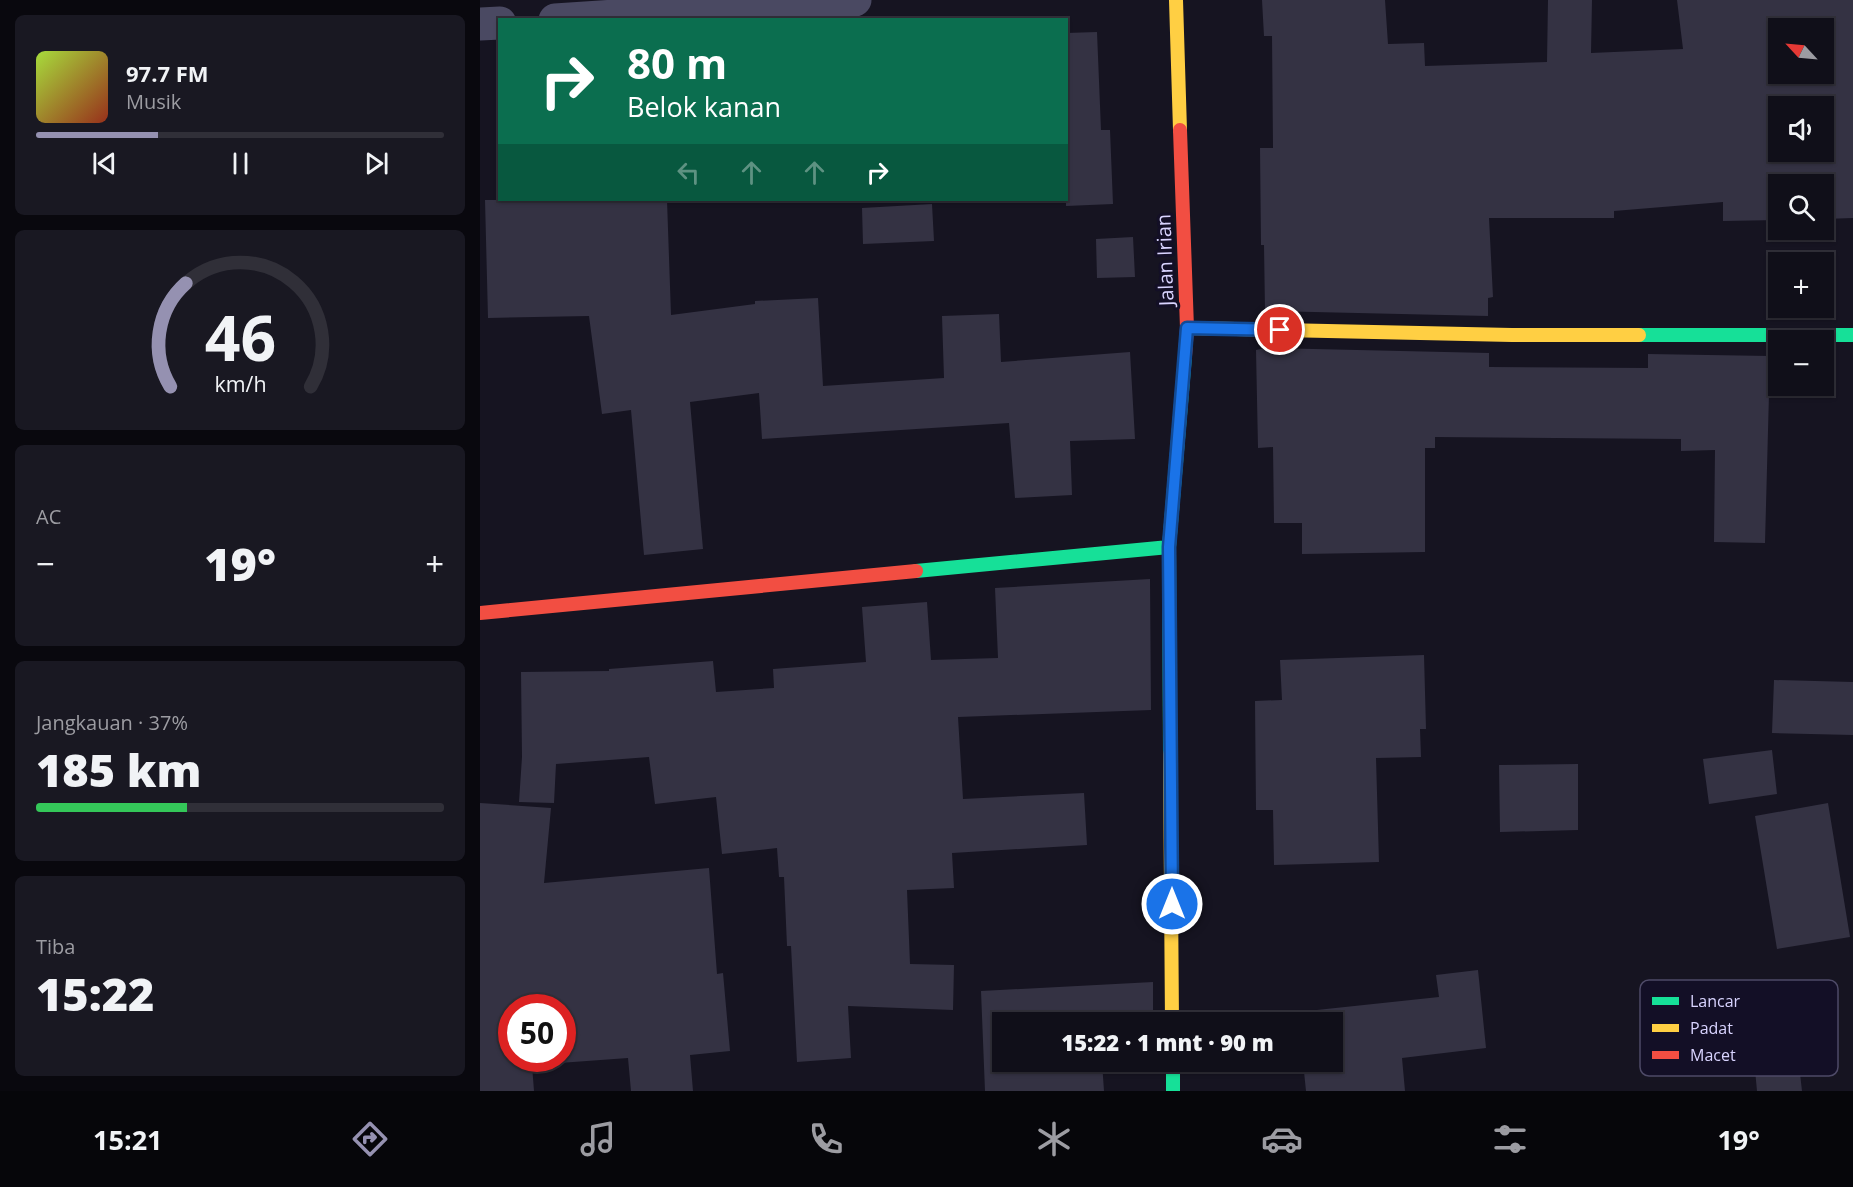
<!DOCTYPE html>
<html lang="id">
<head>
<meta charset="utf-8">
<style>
	:root { --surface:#100f19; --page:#191822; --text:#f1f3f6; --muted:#9c9ca2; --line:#302f38; --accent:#9591b1 }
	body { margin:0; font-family:"Open Sans",sans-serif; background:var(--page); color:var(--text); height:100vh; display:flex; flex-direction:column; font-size:22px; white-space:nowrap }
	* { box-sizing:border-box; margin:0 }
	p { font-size:20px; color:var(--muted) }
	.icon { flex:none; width:33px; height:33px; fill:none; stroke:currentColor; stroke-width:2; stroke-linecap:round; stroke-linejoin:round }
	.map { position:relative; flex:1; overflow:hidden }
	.panel { display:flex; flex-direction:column; gap:15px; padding:15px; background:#09080e; width:480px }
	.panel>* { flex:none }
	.guide { position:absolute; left:18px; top:18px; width:570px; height:183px; border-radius:0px; box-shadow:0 2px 4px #0004,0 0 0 2px var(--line); background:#0b6e4f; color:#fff; overflow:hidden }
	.needle { width:39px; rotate:296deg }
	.buttons { position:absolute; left:1288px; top:18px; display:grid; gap:12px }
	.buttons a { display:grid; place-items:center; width:66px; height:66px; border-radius:0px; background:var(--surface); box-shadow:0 2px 4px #0004,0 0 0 2px var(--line); font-size:30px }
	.speed { position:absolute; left:18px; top:994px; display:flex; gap:12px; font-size:30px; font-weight:700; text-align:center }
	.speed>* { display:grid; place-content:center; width:78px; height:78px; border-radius:50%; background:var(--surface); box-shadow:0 2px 4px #0004,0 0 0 2px var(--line); line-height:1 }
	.speed .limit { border:9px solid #d22; background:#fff; color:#111 }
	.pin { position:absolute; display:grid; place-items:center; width:51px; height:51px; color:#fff; margin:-26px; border:3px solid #fff; border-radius:50%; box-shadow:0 2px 6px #0007 }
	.me { position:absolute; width:66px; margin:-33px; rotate:0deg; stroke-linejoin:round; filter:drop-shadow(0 0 4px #0008) }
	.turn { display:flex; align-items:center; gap:21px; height:126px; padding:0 30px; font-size:27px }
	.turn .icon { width:78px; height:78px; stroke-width:2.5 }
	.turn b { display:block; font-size:42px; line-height:51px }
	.lanes { display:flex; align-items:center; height:57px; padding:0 30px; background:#0003; justify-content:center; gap:30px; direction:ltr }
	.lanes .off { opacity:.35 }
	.big { font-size:45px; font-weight:800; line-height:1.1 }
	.panel .tile { flex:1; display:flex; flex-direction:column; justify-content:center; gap:9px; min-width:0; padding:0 21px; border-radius:9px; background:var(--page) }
	.panel .dial { align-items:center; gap:0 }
	.dial svg { height:156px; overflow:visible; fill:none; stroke:var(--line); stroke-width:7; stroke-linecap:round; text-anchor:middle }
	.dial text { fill:var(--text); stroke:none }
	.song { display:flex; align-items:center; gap:18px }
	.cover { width:72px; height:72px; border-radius:9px; background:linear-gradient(135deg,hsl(80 70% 55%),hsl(10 70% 35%)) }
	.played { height:6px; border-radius:3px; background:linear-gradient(90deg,var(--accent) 30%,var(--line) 30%) }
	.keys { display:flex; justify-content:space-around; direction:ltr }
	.heat { display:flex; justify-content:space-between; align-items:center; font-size:33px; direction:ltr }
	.charge { height:9px; border-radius:4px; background:linear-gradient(90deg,#34c759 37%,var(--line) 0) }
	.trip { position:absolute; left:512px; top:1012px; width:351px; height:60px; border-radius:0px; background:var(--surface); box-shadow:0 2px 4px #0004,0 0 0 2px var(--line); font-weight:800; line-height:60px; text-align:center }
	.tab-bar { display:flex; height:96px; justify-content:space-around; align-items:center; background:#06060a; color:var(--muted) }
	.tab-bar .icon { width:42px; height:42px }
	.tab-bar .active { color:var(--accent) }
	.tab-bar b { font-size:27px; color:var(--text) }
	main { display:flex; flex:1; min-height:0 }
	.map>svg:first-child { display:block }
	.building { fill:#343243; fill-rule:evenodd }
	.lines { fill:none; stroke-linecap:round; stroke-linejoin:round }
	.street { stroke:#4a4962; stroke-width:33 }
	.fast { stroke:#16e098; stroke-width:14 }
	.slow { stroke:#ffcf43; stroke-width:14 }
	.jam { stroke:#f24e42; stroke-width:14 }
	.route-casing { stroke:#114b97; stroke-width:15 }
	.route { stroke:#1a73e8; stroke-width:10 }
	.labels { text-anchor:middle; stroke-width:6; stroke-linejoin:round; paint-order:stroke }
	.street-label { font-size:20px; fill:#d9d4ff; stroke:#130f26 }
	.key { fill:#130f26; stroke:#4e4a67; stroke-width:1.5 }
	.key-label { font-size:16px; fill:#d9d4ff }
</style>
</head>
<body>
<main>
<section class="panel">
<div class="tile">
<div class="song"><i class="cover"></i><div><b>97.7 FM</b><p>Musik</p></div></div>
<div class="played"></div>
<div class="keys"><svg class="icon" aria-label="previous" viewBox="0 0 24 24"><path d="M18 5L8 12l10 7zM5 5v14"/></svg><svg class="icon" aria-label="pause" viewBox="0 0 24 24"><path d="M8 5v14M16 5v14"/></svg><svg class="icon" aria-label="next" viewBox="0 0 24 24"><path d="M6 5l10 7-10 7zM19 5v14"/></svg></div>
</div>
<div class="tile dial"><svg viewBox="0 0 100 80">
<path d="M14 69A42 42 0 1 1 86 69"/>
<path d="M14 69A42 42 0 0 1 22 16" stroke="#9591b1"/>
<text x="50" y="56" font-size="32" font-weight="700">46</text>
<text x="50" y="72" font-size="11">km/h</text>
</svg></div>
<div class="tile"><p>AC</p>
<div class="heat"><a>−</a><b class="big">19°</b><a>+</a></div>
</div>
<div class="tile"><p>Jangkauan · 37%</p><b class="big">185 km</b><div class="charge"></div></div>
<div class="tile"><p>Tiba</p><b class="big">15:22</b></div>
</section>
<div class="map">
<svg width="1373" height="1091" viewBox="0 0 1373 1091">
	<rect width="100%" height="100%" fill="#161421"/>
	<path class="building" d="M782,0H905L908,44L944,43L945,66L1067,62L1068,0H1112L1111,53L1203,49L1197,0H1373V218L1344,219V184H1299V220L1243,221V202L1134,211V218H1009L1013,297L1008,298V316L785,311L784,245H781L780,148H793L792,36H784ZM1299,28H1344V74H1299ZM1299,106H1344V152H1299Z
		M617,32L621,130H630L633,204L586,206V33Z
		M5,200H187L191,315L275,304V301L338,298L343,386L464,378L462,316L519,314L521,362L650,352L655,439L590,441L592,495L535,498L529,423L282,439L279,393L210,402L223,549L164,555L151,410L122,414L109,316L8,318Z
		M452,204L454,241L383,244L382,208Z
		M653,237L655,277L617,278L616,239Z
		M785,348L1009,353V367L1168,368V354L1290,356L1285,543L1234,542L1235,450L1201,451V439L955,437V448H945V552L822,554V523H794L793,447L778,448L776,350Z
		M670,579L671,710L478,717L483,799L604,793L607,845L472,853L474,888L427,890L430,964L474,965L473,1010L368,1006L371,1058L317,1062L311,946H307L304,877H299L297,848L242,854L236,797L175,804L169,757L76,764L74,803L39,802L42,757L41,672L129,671V669L233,661L236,692L294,688L293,669L386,662L382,607L447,602L451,660L518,658L515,588Z
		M944,655L946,729H940L941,757L896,758L899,862L794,865L793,810H776L775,701L802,700L800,660Z
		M1294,680L1373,682V735L1292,733Z
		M1292,750L1297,794L1229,804L1223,759Z
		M1098,764V830L1020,832L1019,765Z
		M0,803L71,808L64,883L229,868L237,974L243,973L250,1051L210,1055L213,1091H151L148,1058L52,1065L54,1091H0ZM32,1008H82V1059H32Z
		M1348,803L1370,937L1297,949L1275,816Z
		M998,970L1006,1048L922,1058L925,1091H826L823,1062H852V1023H819L818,1012L959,997L956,975Z
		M673,982V1023H522V1062H622L624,1091H505L501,991Z
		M1312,1002L1322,1091H1277L1269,1006Z"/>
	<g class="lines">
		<path class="street" d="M75,20L375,0
			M0,24L20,23"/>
		<path class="fast" d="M1159,335H1373
			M436,571L689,547
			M690,754L689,547L705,356
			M693,1062V1091"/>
		<path class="slow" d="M696,0L700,130
			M707,328L1032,335H1159
			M690,754L692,1023"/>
		<path class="jam" d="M700,130L707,328L705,356
			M0,613L436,571"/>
	</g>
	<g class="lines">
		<defs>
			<path id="route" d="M692,904L689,547L707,328L800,330"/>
		</defs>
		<use href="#route" class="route-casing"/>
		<use href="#route" class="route"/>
	</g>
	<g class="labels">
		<g class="street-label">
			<text transform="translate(685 260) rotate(-92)" y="7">Jalan Irian</text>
		</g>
	</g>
	<rect x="1160" y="980" width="198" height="96" rx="9" class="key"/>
	<rect x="1172" y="997" width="27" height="8" fill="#16e098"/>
	<rect x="1172" y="1024" width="27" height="8" fill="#ffcf43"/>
	<rect x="1172" y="1051" width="27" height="8" fill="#f24e42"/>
	<g class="key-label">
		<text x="1210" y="1007">Lancar</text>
		<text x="1210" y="1034">Padat</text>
		<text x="1210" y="1061">Macet</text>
	</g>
</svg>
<div class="buttons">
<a><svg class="needle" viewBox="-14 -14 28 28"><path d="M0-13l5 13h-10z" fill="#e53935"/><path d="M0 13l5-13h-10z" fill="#9c9ca2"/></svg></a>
<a><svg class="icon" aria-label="sound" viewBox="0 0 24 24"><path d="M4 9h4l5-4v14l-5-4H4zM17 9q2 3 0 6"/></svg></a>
<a><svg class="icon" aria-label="search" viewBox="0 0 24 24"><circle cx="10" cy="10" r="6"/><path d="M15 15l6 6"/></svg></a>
<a>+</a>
<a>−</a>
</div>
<div class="speed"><div class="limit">50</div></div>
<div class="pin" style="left:800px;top:330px;background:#d93025"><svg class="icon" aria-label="arrive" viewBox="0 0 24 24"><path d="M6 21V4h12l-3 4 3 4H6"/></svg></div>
<svg class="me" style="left:692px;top:904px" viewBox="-20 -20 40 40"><circle r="17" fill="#1a73e8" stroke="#fff" stroke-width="3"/><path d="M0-11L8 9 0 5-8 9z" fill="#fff"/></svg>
<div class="trip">15:22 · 1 mnt · 90 m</div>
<div class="guide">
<div class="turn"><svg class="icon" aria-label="right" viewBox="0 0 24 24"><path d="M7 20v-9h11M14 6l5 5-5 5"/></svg><div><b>80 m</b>Belok kanan</div></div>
<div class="lanes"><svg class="icon off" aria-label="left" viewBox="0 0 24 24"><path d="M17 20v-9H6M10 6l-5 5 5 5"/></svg><svg class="icon off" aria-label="ahead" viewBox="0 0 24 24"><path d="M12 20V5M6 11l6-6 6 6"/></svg><svg class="icon off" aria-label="ahead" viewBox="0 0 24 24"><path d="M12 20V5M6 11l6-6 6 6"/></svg><svg class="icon" aria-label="right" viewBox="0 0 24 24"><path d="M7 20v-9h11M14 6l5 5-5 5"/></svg></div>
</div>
</div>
</main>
<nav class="tab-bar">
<b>15:21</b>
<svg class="icon active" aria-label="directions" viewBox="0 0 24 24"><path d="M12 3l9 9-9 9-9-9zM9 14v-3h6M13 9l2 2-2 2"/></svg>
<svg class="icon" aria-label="music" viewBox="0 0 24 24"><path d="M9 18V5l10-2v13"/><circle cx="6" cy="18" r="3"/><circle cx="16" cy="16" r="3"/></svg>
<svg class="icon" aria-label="phone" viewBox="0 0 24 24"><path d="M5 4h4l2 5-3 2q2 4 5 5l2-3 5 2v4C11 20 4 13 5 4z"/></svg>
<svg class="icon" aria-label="climate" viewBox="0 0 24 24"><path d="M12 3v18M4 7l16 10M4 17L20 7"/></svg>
<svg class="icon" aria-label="car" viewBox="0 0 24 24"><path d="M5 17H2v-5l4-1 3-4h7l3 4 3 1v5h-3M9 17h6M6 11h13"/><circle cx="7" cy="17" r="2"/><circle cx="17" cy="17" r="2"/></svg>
<svg class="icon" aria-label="filters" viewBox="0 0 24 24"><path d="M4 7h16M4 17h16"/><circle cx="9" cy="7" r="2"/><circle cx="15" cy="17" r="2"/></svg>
<b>19°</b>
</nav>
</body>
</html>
